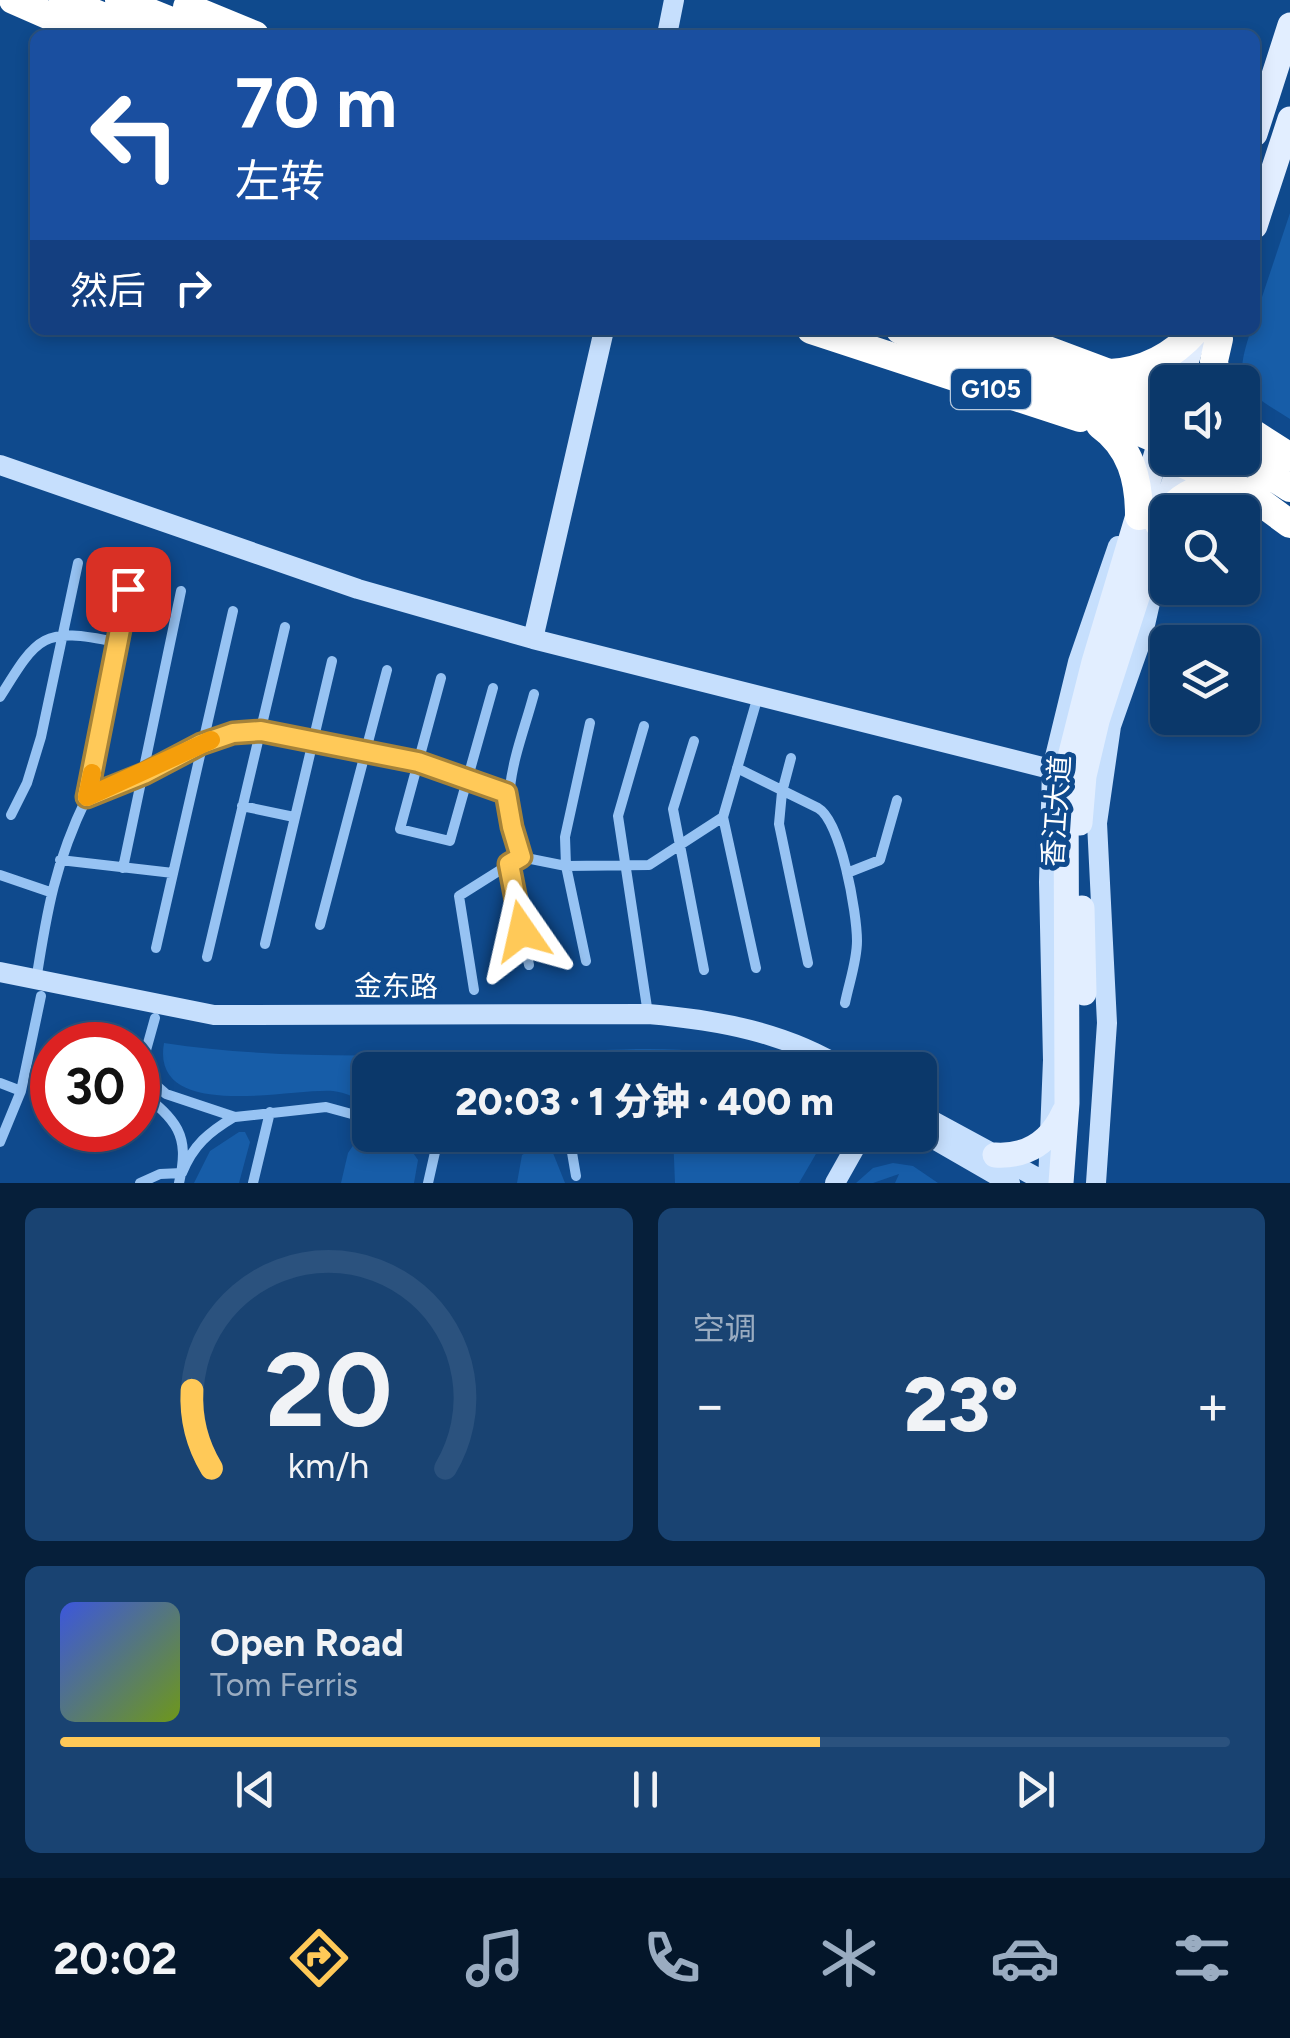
<!DOCTYPE html>
<html lang="zh">
<head>
<meta charset="utf-8">
<style>
	:root { --surface:#0b386a; --page:#194372; --text:#f1f3f6; --muted:#9aacc1; --line:#2b527e; --accent:#ffc958 }
	body { margin:0; font-family:Figtree,"Noto Sans SC",sans-serif; background:var(--page); color:var(--text); height:100vh; display:flex; flex-direction:column; font-size:38px; white-space:nowrap }
	* { box-sizing:border-box; margin:0 }
	p { font-size:32px; color:var(--muted) }
	.icon { flex:none; width:55px; height:55px; fill:none; stroke:currentColor; stroke-width:2; stroke-linecap:round; stroke-linejoin:round }
	.map { position:relative; height:1183px; overflow:hidden }
	.sheet { display:flex; flex-direction:column; gap:25px; padding:25px; background:#061f3a; flex:1 }
	.sheet>* { flex:none }
	.hud { position:absolute; left:30px; top:30px; width:1230px; height:305px; border-radius:15px; box-shadow:0 5px 15px #0003,0 0 0 2px var(--line); background:#1a4fa0; color:#fff; overflow:hidden }
	.buttons { position:absolute; left:1150px; top:365px; display:grid; gap:20px }
	.buttons a { display:grid; place-items:center; width:110px; height:110px; border-radius:15px; background:var(--surface); box-shadow:0 5px 15px #0003,0 0 0 2px var(--line); font-size:50px }
	.speed { position:absolute; left:30px; top:1022px; display:flex; gap:20px; font-size:50px; font-weight:700; text-align:center }
	.speed>* { display:grid; place-content:center; width:130px; height:130px; border-radius:50%; background:var(--surface); box-shadow:0 5px 15px #0003,0 0 0 2px var(--line); line-height:1 }
	.speed .limit { border:15px solid #d22; background:#fff; color:#111 }
	.pin { position:absolute; display:grid; place-items:center; width:85px; height:85px; color:#fff; margin:-42px; border-radius:20px; box-shadow:0 5px 15px #0006 }
	.me { position:absolute; width:110px; margin:-55px; rotate:349deg; stroke-linejoin:round; filter:drop-shadow(0 0 8px #0008) }
	.turn { display:flex; align-items:center; gap:35px; height:210px; padding:0 40px; font-size:45px }
	.turn .icon { width:130px; height:130px; stroke-width:2.5 }
	.turn b { display:block; font-size:70px; line-height:85px }
	.then { display:flex; align-items:center; height:95px; padding:0 40px; background:#0003; gap:20px; font-size:38px }
	.big { font-size:75px; font-weight:800; line-height:1.1 }
	.sheet .card { flex:1; display:flex; flex-direction:column; justify-content:center; gap:15px; min-width:0; padding:0 35px; border-radius:15px; background:var(--page) }
	.sheet .dial { align-items:center; gap:0 }
	.dial svg { height:260px; overflow:visible; fill:none; stroke:var(--line); stroke-width:7; stroke-linecap:round; text-anchor:middle }
	.dial text { fill:var(--text); stroke:none }
	.song { display:flex; align-items:center; gap:30px }
	.cover { width:120px; height:120px; border-radius:15px; background:linear-gradient(135deg,hsl(230 70% 55%),hsl(80 70% 35%)) }
	.played { height:10px; border-radius:5px; background:linear-gradient(90deg,var(--accent) 65%,var(--line) 65%) }
	.keys { display:flex; justify-content:space-around; direction:ltr }
	.heat { display:flex; justify-content:space-between; align-items:center; font-size:55px; direction:ltr }
	.sheet .tiles { flex:1; display:grid; gap:25px; grid-template-columns:1fr 1fr }
	.card:last-child { grid-column:span 2 }
	.trip { position:absolute; left:352px; top:1052px; width:585px; height:100px; border-radius:15px; background:var(--surface); box-shadow:0 5px 15px #0003,0 0 0 2px var(--line); font-weight:800; line-height:100px; text-align:center }
	.dock { display:flex; height:160px; justify-content:space-around; align-items:center; background:#04162a; color:var(--muted) }
	.dock .icon { width:70px; height:70px }
	.dock .current { color:var(--accent) }
	.dock b { font-size:45px; color:var(--text) }
	.map>svg:first-child { display:block }
	.green { fill:#175da8 }
	.lines { fill:none; stroke-linecap:round; stroke-linejoin:round }
	.street { stroke:#97c3f3; stroke-width:10 }
	.secondary { stroke:#c6dffd; stroke-width:20 }
	.primary { stroke:#e2eeff; stroke-width:25 }
	.highway { stroke:#fff; stroke-width:28 }
	.highway-bridge { stroke:#fff; stroke-width:28 }
	.route-casing { stroke:#a68339; stroke-width:25 }
	.route { stroke:#ffc958; stroke-width:18 }
	.slow { stroke:#f59e0b; stroke-width:18 }
	.labels { text-anchor:middle; stroke-width:10; stroke-linejoin:round; paint-order:stroke }
	.shield { fill:#0f4a8d; stroke:#b7c9dd; stroke-width:2.5 }
	.shield-label { font-size:25px; font-weight:bold; fill:#fff }
	.street-label { font-size:28px; fill:#fff; stroke:#0f4a8d }
</style>
</head>
<body>
<div class="map">
<svg width="1290" height="1183" viewBox="0 0 1290 1183">
	<rect width="100%" height="100%" fill="#0f4a8d"/>
	<path class="green" d="M1290,213V419C1243,390 1232,386 1251,330H1255V318Z
		M164,1043C289,1062 420,1054 546,1052C620,1051 704,1039 773,1070H370V1103C358,1099 345,1092 333,1091C291,1088 150,1123 164,1043Z
		M239,1132H245L250,1142L239,1183H194L210,1151Z
		M673,1135H827L799,1183H675Z
		M358,1138L409,1147L418,1160L414,1183H341L348,1153Z
		M538,1146L553,1153L565,1183H517L522,1155Z
		M893,1163L913,1166L938,1183H895L899,1174L873,1183H856L873,1168Z"/>
	<g class="lines">
		<path class="street" d="M441,678L400,829L450,841L493,688
			M534,694C518,753 495,797 521,857L566,866L649,865L723,817
			M0,697C38,635 43,627 116,642
			M644,726L618,816L648,1014
			M694,741L673,809L704,970
			M791,758L782,792L779,824L808,963
			M737,768L818,808C841,821 857,913 857,941C857,961 849,983 845,1003
			M87,797L135,563
			M242,806L294,817
			M11,815L27,783L41,737L78,563
			M60,860L173,873
			M509,864L529,965
			M123,868L181,591
			M847,873L880,860L897,800
			M0,875L50,892
			M320,925L387,670
			M265,944L332,661
			M156,948L233,611
			M207,957L285,627
			M586,961L566,866L565,837L590,723
			M756,968L723,817L758,696
			M36,981C47,910 55,863 87,797L144,774L201,744L233,733L261,731L418,761L507,793
			M474,990L459,896L521,857
			M155,1018L143,1061L149,1079L166,1094L235,1117L326,1107L370,1119
			M0,1083L21,1091
			M138,1089C175,1120 191,1132 179,1183
			M417,1135L438,1139L476,1135
			M569,1135L576,1176
			M0,1142L21,1091L41,996
			M140,1183L160,1174L182,1173C193,1145 209,1132 234,1117
			M253,1183L270,1112
			M428,1183L438,1139"/>
		<path class="secondary" d="M667,35L674,0
			M0,465L358,589L533,639L1066,773
			M533,639L604,330
			M0,972L214,1015L648,1014C717,1020 786,1032 846,1070
			M920,1114L1047,1183
			M920,1131L1010,1183
			M835,1183L862,1135
			M1048,1183L1053,1060L1049,882L1052,769L1078,662L1118,546
			M1096,1183L1107,1023L1097,823L1111,726L1142,638L1161,554"/>
		<path class="primary" d="M1255,134L1290,25
			M1255,226L1290,119
			M1180,382L1196,330
			M1080,823L1084,776L1097,721L1182,458
			M1082,908L1084,993
			M995,1155C1027,1157 1051,1141 1064,1112
			M1061,1183L1067,1103L1066,773L1094,662L1166,422"/>
		<path class="highway" d="M13,0L93,35
			M63,0L148,35
			M119,0L206,35
			M187,7L255,35
			M811,330L1080,418
			M994,330L1168,395
			M1110,373C1145,371 1172,357 1195,331
			M1217,382L1214,361L1219,339
			M1100,425C1131,447 1139,480 1139,516
			M1242,426L1290,457
			M1242,457L1290,488
			M1170,458L1248,493L1290,524
			M1159,524C1177,496 1199,483 1232,489"/>
		<path class="highway-bridge" d="M900,330L1168,444
			M958,330L1168,420"/>
	</g>
	<g class="lines">
		<defs>
			<path id="route" d="M128,589L87,797L144,774L201,744L233,733L261,731L418,762L506,793L512,827L521,857L509,864L522,931"/>
		</defs>
		<use href="#route" class="route-casing"/>
		<use href="#route" class="route"/>
		<path class="slow" d="M92,773L87,797L211,740"/>
	</g>
	<g class="labels">
		<rect class="shield" x="951" y="369" width="80" height="40" rx="8"/>
		<g class="shield-label">
			<text x="991" y="398">G105</text>
		</g>
		<g class="street-label">
			<text transform="translate(1056 811) rotate(-86)" y="10">香江大道</text>
			<text transform="translate(396 986) rotate(1)" y="10">金东路</text>
		</g>
	</g>
</svg>
<div class="buttons">
<a><svg class="icon" aria-label="sound" viewBox="0 0 24 24"><path d="M4 9h4l5-4v14l-5-4H4zM17 9q2 3 0 6"/></svg></a>
<a><svg class="icon" aria-label="search" viewBox="0 0 24 24"><circle cx="10" cy="10" r="6"/><path d="M15 15l6 6"/></svg></a>
<a><svg class="icon" aria-label="layers" viewBox="0 0 24 24"><path d="M12 4l9 5-9 5-9-5zM3 14l9 5 9-5"/></svg></a>
</div>
<div class="speed"><div class="limit">30</div></div>
<div class="pin" style="left:128px;top:589px;background:#d93025"><svg class="icon" aria-label="arrive" viewBox="0 0 24 24"><path d="M6 21V4h12l-3 4 3 4H6"/></svg></div>
<svg class="me" style="left:522px;top:931px" viewBox="-20 -20 40 40"><path d="M0-17L14 15 0 8-14 15z" fill="#ffc958" stroke="#fff" stroke-width="4"/></svg>
<div class="trip">20:03 · 1 分钟 · 400 m</div>
<div class="hud">
<div class="turn"><svg class="icon" aria-label="left" viewBox="0 0 24 24"><path d="M17 20v-9H6M10 6l-5 5 5 5"/></svg><div><b>70 m</b>左转</div></div>
<div class="then">然后<svg class="icon" aria-label="right" viewBox="0 0 24 24"><path d="M7 20v-9h11M14 6l5 5-5 5"/></svg></div>
</div>
</div>
<section class="sheet">
<div class="tiles">
<div class="card dial"><svg viewBox="0 0 100 80">
<path d="M14 69A42 42 0 1 1 86 69"/>
<path d="M14 69A42 42 0 0 1 8 45" stroke="#ffc958"/>
<text x="50" y="56" font-size="32" font-weight="700">20</text>
<text x="50" y="72" font-size="11">km/h</text>
</svg></div>
<div class="card"><p>空调</p>
<div class="heat"><a>−</a><b class="big">23°</b><a>+</a></div>
</div>
<div class="card">
<div class="song"><i class="cover"></i><div><b>Open Road</b><p>Tom Ferris</p></div></div>
<div class="played"></div>
<div class="keys"><svg class="icon" aria-label="previous" viewBox="0 0 24 24"><path d="M18 5L8 12l10 7zM5 5v14"/></svg><svg class="icon" aria-label="pause" viewBox="0 0 24 24"><path d="M8 5v14M16 5v14"/></svg><svg class="icon" aria-label="next" viewBox="0 0 24 24"><path d="M6 5l10 7-10 7zM19 5v14"/></svg></div>
</div>
</div>
</section>
<nav class="dock">
<b>20:02</b>
<svg class="icon current" aria-label="directions" viewBox="0 0 24 24"><path d="M12 3l9 9-9 9-9-9zM9 14v-3h6M13 9l2 2-2 2"/></svg>
<svg class="icon" aria-label="music" viewBox="0 0 24 24"><path d="M9 18V5l10-2v13"/><circle cx="6" cy="18" r="3"/><circle cx="16" cy="16" r="3"/></svg>
<svg class="icon" aria-label="phone" viewBox="0 0 24 24"><path d="M5 4h4l2 5-3 2q2 4 5 5l2-3 5 2v4C11 20 4 13 5 4z"/></svg>
<svg class="icon" aria-label="climate" viewBox="0 0 24 24"><path d="M12 3v18M4 7l16 10M4 17L20 7"/></svg>
<svg class="icon" aria-label="car" viewBox="0 0 24 24"><path d="M5 17H2v-5l4-1 3-4h7l3 4 3 1v5h-3M9 17h6M6 11h13"/><circle cx="7" cy="17" r="2"/><circle cx="17" cy="17" r="2"/></svg>
<svg class="icon" aria-label="filters" viewBox="0 0 24 24"><path d="M4 7h16M4 17h16"/><circle cx="9" cy="7" r="2"/><circle cx="15" cy="17" r="2"/></svg>
</nav>
</body>
</html>
